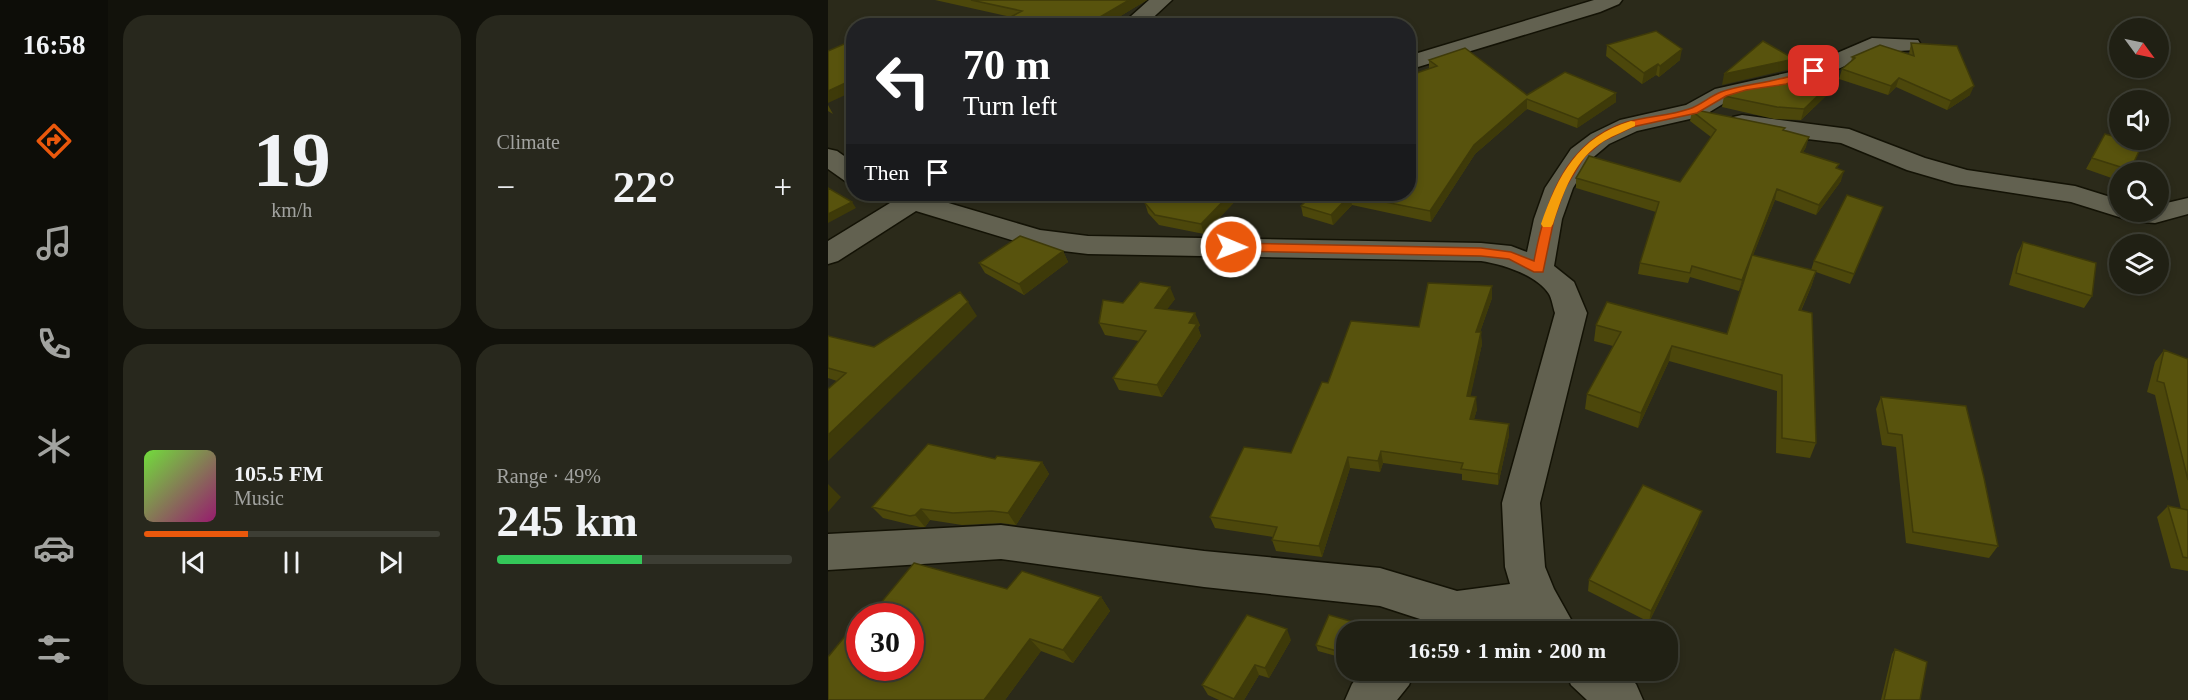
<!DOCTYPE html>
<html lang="en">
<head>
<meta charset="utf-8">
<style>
	:root { --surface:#202014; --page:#28281d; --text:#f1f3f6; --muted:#a2a3a0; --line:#3d3e34; --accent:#ea580c }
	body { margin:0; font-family:Georgia,serif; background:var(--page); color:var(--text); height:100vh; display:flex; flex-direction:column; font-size:22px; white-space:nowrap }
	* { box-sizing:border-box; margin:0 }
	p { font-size:20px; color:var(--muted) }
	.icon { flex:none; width:33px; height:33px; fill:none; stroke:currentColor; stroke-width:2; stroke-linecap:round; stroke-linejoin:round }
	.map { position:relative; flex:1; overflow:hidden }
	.drawer { display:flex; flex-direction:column; gap:15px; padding:15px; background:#12120b; width:720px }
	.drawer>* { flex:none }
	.guide { position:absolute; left:18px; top:18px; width:570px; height:183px; border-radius:24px; box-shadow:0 3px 9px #0003,0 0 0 2px var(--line); background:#202124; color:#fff; overflow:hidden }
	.needle { width:39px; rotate:123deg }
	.tools { position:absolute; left:1281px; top:18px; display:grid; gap:12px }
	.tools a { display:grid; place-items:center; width:60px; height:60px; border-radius:50%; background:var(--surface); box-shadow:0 3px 9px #0003,0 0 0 2px var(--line); font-size:30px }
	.speed { position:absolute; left:18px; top:603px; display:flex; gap:12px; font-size:30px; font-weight:700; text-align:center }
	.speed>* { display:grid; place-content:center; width:78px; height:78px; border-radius:50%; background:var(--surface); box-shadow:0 3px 9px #0003,0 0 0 2px var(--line); line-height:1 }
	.speed .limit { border:9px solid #d22; background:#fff; color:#111 }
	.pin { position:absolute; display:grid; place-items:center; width:51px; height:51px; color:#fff; margin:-26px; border-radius:12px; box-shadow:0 3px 9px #0006 }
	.me { position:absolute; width:66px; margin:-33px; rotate:91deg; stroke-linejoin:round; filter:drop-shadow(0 0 4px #0008) }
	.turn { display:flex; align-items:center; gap:21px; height:126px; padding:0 18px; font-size:27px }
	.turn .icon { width:78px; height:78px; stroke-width:2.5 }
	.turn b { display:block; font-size:42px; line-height:51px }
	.then { display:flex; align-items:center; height:57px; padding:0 18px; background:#0003; gap:12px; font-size:22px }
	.big { font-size:45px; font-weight:700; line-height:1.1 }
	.drawer .tile { flex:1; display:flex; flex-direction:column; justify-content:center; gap:9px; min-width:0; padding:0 21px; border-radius:24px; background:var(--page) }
	.drawer .dial { align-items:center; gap:0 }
	.dial b { font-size:78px; line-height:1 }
	.song { display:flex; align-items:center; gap:18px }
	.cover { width:72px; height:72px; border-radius:9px; background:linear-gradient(135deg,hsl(100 70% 55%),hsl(320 70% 35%)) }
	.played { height:6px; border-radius:3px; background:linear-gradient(90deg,var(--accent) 35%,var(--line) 35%) }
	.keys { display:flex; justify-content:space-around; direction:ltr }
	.heat { display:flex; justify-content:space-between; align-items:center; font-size:33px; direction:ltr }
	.charge { height:9px; border-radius:4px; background:linear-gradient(90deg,#34c759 49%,var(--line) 0) }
	.drawer .tiles { flex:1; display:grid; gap:15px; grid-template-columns:repeat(2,1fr) }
	.trip { position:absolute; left:508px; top:621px; width:342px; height:60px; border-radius:24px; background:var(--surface); box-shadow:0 3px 9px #0003,0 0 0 2px var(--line); font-weight:700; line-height:60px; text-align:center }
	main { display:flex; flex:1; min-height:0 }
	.menu { display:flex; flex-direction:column; width:108px; justify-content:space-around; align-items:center; background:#0d0d08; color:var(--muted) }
	.menu .icon { width:42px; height:42px }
	.menu .current { color:var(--accent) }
	.menu b { font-size:27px; color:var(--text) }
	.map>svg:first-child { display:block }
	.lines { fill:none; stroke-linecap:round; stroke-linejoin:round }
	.minor-casing { stroke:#131205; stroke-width:3 }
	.minor { fill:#626150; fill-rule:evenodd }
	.wall { fill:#4c470b }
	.shaded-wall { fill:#3e3a09 }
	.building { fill:#58530d; stroke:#3e3a09; stroke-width:1.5 }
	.route { fill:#ea580c; stroke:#983908; stroke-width:1.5 }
	.slow { fill:#f59e0b }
</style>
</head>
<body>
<main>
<nav class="menu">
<b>16:58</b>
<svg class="icon current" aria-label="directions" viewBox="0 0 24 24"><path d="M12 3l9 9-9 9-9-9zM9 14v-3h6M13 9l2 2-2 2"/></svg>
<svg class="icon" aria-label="music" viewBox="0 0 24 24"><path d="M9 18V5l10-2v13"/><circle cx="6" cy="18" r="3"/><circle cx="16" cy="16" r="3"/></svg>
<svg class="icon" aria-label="phone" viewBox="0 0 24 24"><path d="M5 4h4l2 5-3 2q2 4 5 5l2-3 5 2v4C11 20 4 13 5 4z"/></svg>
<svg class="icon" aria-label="climate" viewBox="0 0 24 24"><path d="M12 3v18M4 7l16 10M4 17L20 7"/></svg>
<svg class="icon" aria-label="car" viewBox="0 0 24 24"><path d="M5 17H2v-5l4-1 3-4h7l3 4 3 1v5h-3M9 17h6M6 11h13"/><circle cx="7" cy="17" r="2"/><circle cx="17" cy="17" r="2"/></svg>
<svg class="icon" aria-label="filters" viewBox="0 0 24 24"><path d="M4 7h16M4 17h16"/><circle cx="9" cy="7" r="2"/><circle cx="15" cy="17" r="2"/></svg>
</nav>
<section class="drawer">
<div class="tiles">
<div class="tile dial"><b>19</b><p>km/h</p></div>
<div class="tile"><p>Climate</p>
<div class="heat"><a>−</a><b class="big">22°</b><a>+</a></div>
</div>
<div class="tile">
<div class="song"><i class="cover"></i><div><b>105.5 FM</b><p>Music</p></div></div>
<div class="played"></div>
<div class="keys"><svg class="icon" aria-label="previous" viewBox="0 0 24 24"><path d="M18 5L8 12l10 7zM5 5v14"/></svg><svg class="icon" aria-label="pause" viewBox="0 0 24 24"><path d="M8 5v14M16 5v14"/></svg><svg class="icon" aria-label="next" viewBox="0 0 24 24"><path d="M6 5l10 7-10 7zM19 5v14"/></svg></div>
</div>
<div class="tile"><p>Range · 49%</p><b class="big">245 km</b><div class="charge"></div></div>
</div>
</section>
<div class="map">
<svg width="1360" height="700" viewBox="0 0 1360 700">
	<rect width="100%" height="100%" fill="#2b2a1a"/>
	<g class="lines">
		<defs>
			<path id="minor" d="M321,0H344L316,26H292Z
				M766,0H794L791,4L772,12L580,70V56Z
				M1044,38L1090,40L1093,45L1090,50L1048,52L981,82L903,99L875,116L809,131L781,144L762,160L745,188L734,219L726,266L746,282L759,313L712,503L717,567L726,589L750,632H705L698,620L629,631L552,606L376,587L173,559L0,570V534L173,525L376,551L552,568L629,591L682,584L677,567L674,503L727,313C725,307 724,299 721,294C709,275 674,264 653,261L260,254L210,248L88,211L10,261L0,264V241L62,203L53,200L50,194H90L212,230L260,236L653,243L683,246L699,252L706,219L717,188L743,149L763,134L792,120L858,105L887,89L967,71Z
				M914,115L1021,129L1097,158L1139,170L1247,186L1292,200V212H1330V205L1360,198V214L1327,223L1304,221L1243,202L1127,184L1079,170L1013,143L946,135L905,127L902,122L905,117Z
				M0,149L9,151L26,163V183L17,181L0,169Z
				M536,670H587L581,685L569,700H517L524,684Z
				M737,670H793L808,684L815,700H759L743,685Z"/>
		</defs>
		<use href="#minor" class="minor-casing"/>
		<use href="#minor" class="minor"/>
	</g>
	<path class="wall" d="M107,0H319L276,26H166L183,17Z
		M1083,43L1142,95L1119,110L1068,87L1060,95L1011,79L1014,69L1023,62L1024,57L1081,54Z
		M779,45L852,60L831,77L828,75L814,84L778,56Z
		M601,60L699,95L788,102L749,128L699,109L647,154L603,222L524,205L505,225L475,216L473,206L485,194H580L601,69Z
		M1002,92L973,120L946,119L894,107L896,96Z
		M0,105L5,114L0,111Z
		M864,111L956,130L978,147L975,152L1011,164L1009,168L1013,181L988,215L947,200L925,255L983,270L986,261L1051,217L1022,284L988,272L983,287L973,311L988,443L982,458L948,453L949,391L841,361L810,428L757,409L759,394L785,346L766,341L768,325L899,334L919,272L911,291L862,277L860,283L810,274L812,263L828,212L748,188V178L852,182L883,137L862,121Z
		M1277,134L1314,145L1300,172H1292V181L1258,169Z
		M326,194H414L376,234L331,225L320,213L317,203Z
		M1195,242L1264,296L1256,308L1181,285L1189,254Z
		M235,251L240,262L196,295L157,273L151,263Z
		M664,286V298L652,332L654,344L642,396L649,409L646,419L681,435L670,485L634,480V474L555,463L552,472L522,468L494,557L448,551L444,540L445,537L387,528L382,517L463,453L500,383L591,327Z
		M347,299L339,309L372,325L370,328L373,336L334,397L291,390L285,378L311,341L277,335L271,323L295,303Z
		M149,316L9,381L0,378V336L46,347Z
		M1336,350L1360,359V571L1343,568L1329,517L1340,506L1353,509L1327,395L1319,392L1327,362Z
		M1053,397L1170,546L1161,558L1078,543L1068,447L1054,445L1048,409Z
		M167,459L214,462L221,474L188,525L173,523L134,525L102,520L97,527H92L55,518L44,507Z
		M870,523L821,622L760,591L761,580Z
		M273,597L282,611L245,663L213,651L177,700H0L32,668Z
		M501,615L543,627L545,632H519V659L490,651L488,645Z
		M463,640L441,678L431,675L416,700H391L380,695L374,685Z
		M1067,649L1092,700H1053L1064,654Z"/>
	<path class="shaded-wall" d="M301,0H319L276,26H269L267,20Z
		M259,18L262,26H245Z
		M854,49L852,60L831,77L832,66Z
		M966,59L963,69L894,85L896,74Z
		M830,64L828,75L814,84L816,73Z
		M1071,78L1068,87L1060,95L1063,86Z
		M26,79V91L0,103V91Z
		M1005,81L1002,92L973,120L976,109Z
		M1146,86L1142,95L1119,110L1123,101Z
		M788,93V102L749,128L750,119Z
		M699,99V109L647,154L603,222L602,211L646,145Z
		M981,137L978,147L970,162L973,152Z
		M1016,171L1013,181L988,215L991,205Z
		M949,189L947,200L911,291L914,280Z
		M402,194H414L376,234L373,224Z
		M522,195L524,205L505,225L503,215Z
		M24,202L28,208L0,223V214Z
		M1055,207L1051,217L1022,284L1026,274Z
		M235,251L240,262L196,295L191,284Z
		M988,271L983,287L966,326L971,310Z
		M664,286V298L648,343V332Z
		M342,287L347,299L332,319L327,308Z
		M140,302L149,316L0,461V435Z
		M367,313L372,325L370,328L373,336L334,397L329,385L361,323Z
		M653,332L654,344L640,408L639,396Z
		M844,346L841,361L810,428L813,413Z
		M648,397L649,409L643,430L642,419Z
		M681,424V435L670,485V474Z
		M553,451L555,463L552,472L550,461Z
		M520,457L522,468L494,557L491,546Z
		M214,462L221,474L188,525L180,513Z
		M0,484L13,497L0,512Z
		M93,509L102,520L97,527L87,515Z
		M874,511L870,523L821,622L823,611Z
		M273,597L282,611L245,663L235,650Z
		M459,629L463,640L441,678L437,668Z
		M202,639L213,651L177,700H156Z
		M427,665L431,675L416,700H407L406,699Z"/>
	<path class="building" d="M143,0H301L267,20L259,18L245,26H166L194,11Z
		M828,31L854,49L832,66L830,64L816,73L779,45Z
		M23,41H26V79L0,91V51Z
		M935,41L966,59L896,74Z
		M1083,43L1129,46L1146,86L1123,101L1071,78L1063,86L1014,69L1027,58L1024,57L1052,45L1086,56Z
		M637,48L699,95L737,72L788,93L750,119L699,99L646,145L602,211L522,195L503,215L473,206L485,194H580V76L609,66L601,60Z
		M989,71L1005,81L976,109L949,107L896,96L906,90Z
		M868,110L957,128L955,130L981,137L973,152L1011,164L1008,168L1016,171L991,205L949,189L914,280L864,266L862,273L812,263L831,202L748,178L761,156L852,182L888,130L864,111Z
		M1277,134L1292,138V140H1295L1314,145L1302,170L1264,158Z
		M0,188L24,202L0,214Z
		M326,194H402L373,224L327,215L317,203Z
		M1019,195L1055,207L1026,274L986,261Z
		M192,236L235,251L191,284L151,263Z
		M1195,242L1268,263L1264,296L1188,273Z
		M924,255L988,271L971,310L984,313L988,443L954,438V375L844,346L813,413L759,394L793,332L768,325L779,302L899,334Z
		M312,282L342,287L327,308L367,313L361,323L369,324L329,385L285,378L318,331L271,323L275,300L295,303Z
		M600,283L664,286L648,332H653L639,396L648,397L642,419L681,424L670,474L633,469L635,463L553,451L550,461L520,457L491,546L444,540L449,527L382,517L416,447L463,453L494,382L500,383L523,321L591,327Z
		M132,292L140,302L0,435V389L18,373L0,368V336L46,347Z
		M1336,350L1360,359V480L1336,383L1329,381Z
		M1053,397L1138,406L1156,478L1170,546L1085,532L1074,435L1060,433Z
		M100,444L167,459L169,456L214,462L180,513L164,511L125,513L93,509L87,515L82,516L44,507Z
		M815,485L874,511L823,611L761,580Z
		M1340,506L1360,510V558L1355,557Z
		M86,563L179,589L194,571L273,597L235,650L202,639L156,700H0V657L27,624L32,626V668H82V616H42Z
		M419,615L459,629L437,668L427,665L406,699L374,685Z
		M501,615L543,627L542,632H519V654L488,645Z
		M1067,649L1099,662L1092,700H1056Z"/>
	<path class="route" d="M986,69L991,71L990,73L958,84L918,90L898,96L869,113L804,127L775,141L756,157L737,188L726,219L715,272H706L681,259L653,256L403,251L397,247L403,243L653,248L683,252L706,261C717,203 736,142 799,122C819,116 841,116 861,109C873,105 882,96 893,92C913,85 932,84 951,79C963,77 975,72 986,69Z"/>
	<path class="slow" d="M803,121L807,122V126C797,131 786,135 776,141C747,158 735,193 725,224L723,227H715L713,224C730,175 750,137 803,121Z"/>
</svg>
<div class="tools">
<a><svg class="needle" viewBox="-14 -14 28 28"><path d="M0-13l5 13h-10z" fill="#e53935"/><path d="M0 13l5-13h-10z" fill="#a2a3a0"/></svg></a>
<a><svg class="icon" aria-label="sound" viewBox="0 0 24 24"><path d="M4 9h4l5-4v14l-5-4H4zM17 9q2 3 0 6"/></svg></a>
<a><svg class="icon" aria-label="search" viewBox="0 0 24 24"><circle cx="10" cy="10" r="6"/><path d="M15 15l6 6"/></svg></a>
<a><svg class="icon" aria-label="layers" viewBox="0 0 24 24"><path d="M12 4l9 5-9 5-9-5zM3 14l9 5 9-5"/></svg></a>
</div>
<div class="speed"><div class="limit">30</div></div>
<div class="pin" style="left:986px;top:71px;background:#d93025"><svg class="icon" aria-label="arrive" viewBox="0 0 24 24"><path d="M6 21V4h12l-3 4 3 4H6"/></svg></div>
<svg class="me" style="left:403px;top:247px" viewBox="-20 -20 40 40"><circle r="17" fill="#ea580c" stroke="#fff" stroke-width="3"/><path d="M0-11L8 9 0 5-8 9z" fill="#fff"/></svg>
<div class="trip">16:59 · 1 min · 200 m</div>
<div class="guide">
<div class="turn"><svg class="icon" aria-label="left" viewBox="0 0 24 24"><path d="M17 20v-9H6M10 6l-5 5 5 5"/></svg><div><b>70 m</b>Turn left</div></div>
<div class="then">Then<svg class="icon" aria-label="arrive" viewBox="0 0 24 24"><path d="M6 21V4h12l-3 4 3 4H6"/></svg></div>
</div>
</div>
</main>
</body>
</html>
